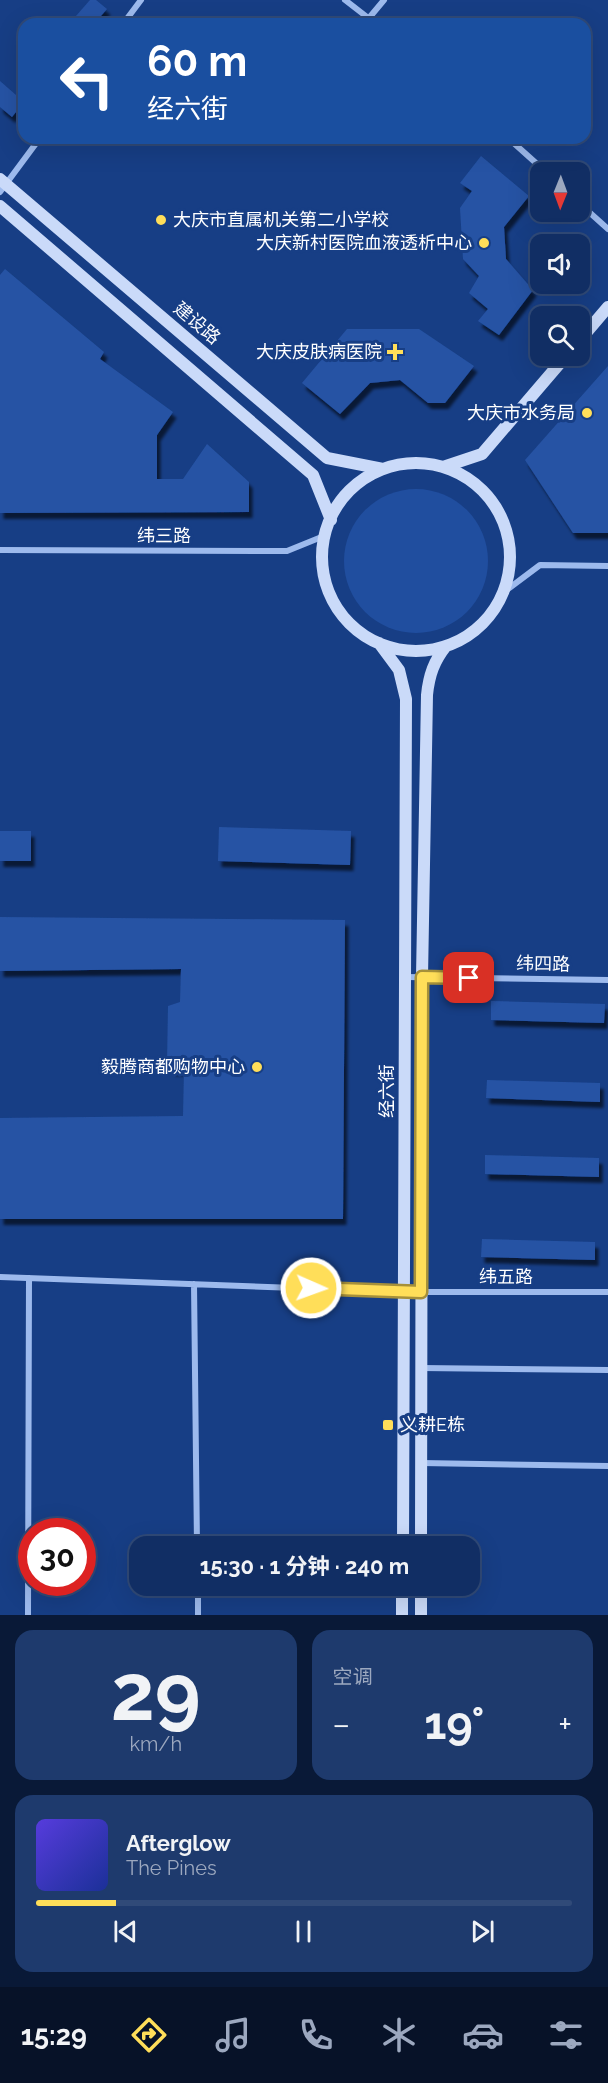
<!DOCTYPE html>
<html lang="zh">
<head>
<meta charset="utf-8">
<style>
	:root { --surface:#112e64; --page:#1e3a6d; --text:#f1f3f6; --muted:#9ca8bf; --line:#304a78; --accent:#ffde59 }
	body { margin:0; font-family:Raleway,"Noto Sans SC",sans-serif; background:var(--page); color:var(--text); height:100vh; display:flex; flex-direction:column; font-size:22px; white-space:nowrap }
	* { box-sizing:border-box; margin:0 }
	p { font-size:20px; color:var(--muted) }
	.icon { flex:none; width:33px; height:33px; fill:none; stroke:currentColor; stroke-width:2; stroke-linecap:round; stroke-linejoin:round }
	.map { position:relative; height:1615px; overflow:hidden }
	.side { display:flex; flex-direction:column; gap:15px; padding:15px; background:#091937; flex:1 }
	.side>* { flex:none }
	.banner { position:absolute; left:18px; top:18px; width:573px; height:126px; border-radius:18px; box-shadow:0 6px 24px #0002,0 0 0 2px var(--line); background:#1a4fa0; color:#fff; overflow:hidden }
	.needle { width:39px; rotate:181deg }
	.buttons { position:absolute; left:530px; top:162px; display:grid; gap:12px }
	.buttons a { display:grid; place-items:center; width:60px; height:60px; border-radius:12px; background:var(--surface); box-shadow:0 6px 24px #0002,0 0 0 2px var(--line); font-size:30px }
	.speed { position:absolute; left:18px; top:1518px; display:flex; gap:12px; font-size:30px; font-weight:700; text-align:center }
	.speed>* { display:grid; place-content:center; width:78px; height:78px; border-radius:50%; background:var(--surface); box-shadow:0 6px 24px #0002,0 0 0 2px var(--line); line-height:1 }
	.speed .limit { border:9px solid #d22; background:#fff; color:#111 }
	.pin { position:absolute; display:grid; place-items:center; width:51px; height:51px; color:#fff; margin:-26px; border-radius:12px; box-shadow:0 3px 9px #0006 }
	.me { position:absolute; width:66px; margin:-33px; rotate:92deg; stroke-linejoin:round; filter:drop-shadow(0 0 4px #0008) }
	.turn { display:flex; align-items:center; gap:21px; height:126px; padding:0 30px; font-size:27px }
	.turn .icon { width:78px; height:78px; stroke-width:2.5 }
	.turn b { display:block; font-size:42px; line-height:51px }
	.big { font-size:45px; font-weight:700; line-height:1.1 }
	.side .widget { flex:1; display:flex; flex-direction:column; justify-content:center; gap:9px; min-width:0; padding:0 21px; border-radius:18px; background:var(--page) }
	.side .dial { align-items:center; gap:0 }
	.dial b { font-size:78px; line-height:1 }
	.song { display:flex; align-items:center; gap:18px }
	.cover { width:72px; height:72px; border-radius:9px; background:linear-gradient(135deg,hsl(250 70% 55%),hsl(230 70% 35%)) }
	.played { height:6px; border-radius:3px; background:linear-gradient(90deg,var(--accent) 15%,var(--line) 15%) }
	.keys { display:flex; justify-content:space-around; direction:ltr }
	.heat { display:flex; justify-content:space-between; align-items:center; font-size:33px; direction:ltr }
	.side .tiles { flex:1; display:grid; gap:15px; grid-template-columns:1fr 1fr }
	.widget:last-child { grid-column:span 2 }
	.trip { position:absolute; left:129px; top:1536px; width:351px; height:60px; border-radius:18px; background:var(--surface); box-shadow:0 6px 24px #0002,0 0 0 2px var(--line); font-weight:700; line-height:60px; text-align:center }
	.menu { display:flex; height:96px; justify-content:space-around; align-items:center; background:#071228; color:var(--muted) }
	.menu .icon { width:42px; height:42px }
	.menu .current { color:var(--accent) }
	.menu b { font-size:27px; color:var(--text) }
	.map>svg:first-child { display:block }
	.green { fill:#204e9f }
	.building { fill:#2653a4; filter:url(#shadow) }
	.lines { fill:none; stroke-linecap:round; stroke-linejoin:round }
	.minor { stroke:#9dbaed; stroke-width:6 }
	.secondary { stroke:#cadaf9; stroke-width:12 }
	.route-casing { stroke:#a6903a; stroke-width:15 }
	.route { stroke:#ffde59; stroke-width:10 }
	.poi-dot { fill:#ffde59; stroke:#173e85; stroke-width:2 }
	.labels { text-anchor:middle; stroke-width:6; stroke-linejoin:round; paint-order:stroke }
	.poi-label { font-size:18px; fill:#fff; stroke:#173e85; text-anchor:end }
	.street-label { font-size:18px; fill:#fff; stroke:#173e85 }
</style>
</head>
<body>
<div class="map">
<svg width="608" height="1615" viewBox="0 0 608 1615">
	<defs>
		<filter id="shadow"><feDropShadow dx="3.5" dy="6" stdDeviation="1.5" flood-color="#0009"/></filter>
	</defs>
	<rect width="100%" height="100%" fill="#173e85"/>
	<path class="green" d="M344 561a72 72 0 1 1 144 0a72 72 0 1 1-144 0Z"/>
	<path class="building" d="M90,0H96L107,9L94,24H69Z
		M0,81L24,102L12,117L0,107Z
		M481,156L529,196L504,227L506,259L533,290L499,335L478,321L488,309L469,293L479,276L463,259L460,208L472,191L460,183Z
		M5,269L104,352L100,359L173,412L157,435V479H183L207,444L249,482V512L0,513V275Z
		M347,329H419L474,366L445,403H428L400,380L370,383L340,414L302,383Z
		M608,366V533H573L525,460Z
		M219,827L351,831L350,865L218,861Z
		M0,831H31V861H0Z
		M0,917L345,920L343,1219H0V1118L183,1116L184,1070H172L167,1064L168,1006L180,1002L181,969L0,971Z
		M491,1001L605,1004L604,1023L491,1020Z
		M487,1080L600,1083V1102L486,1098Z
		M485,1155L599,1158V1177L485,1174Z
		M482,1239L595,1242V1260L481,1257Z"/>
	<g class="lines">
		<path class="minor" d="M345,0L376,24
			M369,18L384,0
			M123,24L141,0
			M508,138L546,172
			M0,192L40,138
			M579,203L608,229
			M0,550L287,551L324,536
			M504,592L540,565L608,566
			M405,977L608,980
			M0,1277L404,1292H608
			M194,1284L197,1546
			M421,1368L608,1370
			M421,1463L608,1466
			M198,1586V1615
			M28,1615L29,1278"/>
		<path class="secondary" d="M0,179L327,458L383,469
			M0,206L313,475L331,520
			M579,341L608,307
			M322 557a94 94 0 1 1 188 0a94 94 0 1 1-188 0Z
			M443,467L482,454L566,356
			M379,643L399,670L406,699L403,1546
			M421,1546L422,977L427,695C429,675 434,661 446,646
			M421,1586V1615
			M402,1615V1586"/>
	</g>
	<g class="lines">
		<defs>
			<path id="route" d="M311,1288L421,1292L422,977L469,978"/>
		</defs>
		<use href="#route" class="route-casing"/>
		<use href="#route" class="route"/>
	</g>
	<g class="poi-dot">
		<circle cx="161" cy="220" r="6"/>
		<circle cx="484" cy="243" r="6"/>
		<path d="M392 343h6v6h6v6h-6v6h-6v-6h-6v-6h6z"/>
		<circle cx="587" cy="413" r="6"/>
		<circle cx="257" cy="1067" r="6"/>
		<rect x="382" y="1419" width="12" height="12" rx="3"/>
	</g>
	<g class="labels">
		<g class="poi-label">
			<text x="173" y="226" text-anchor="start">大庆市直属机关第二小学校</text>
			<text x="472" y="249">大庆新村医院血液透析中心</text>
			<text x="382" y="358">大庆皮肤病医院</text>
			<text x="575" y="419">大庆市水务局</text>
			<text x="245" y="1073">毅腾商都购物中心</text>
			<text x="400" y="1431" text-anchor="start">义耕E栋</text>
		</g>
		<g class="street-label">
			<text transform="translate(197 323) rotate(40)" y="6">建设路</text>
			<text x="164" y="542">纬三路</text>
			<text transform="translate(543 964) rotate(1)" y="6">纬四路</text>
			<text transform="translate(387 1091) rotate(-90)" y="6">经六街</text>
			<text x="506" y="1283">纬五路</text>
		</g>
	</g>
</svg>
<div class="buttons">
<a><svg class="needle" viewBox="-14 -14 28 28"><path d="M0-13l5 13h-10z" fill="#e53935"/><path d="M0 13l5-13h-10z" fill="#9ca8bf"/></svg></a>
<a><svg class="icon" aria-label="sound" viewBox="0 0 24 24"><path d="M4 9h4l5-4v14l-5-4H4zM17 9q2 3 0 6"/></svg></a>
<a><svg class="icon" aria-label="search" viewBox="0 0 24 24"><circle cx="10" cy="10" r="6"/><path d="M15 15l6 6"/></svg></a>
</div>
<div class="speed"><div class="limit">30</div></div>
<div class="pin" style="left:469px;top:978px;background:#d93025"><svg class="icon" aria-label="arrive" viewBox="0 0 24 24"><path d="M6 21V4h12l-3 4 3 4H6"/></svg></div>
<svg class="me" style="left:311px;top:1288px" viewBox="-20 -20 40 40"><circle r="17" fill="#ffde59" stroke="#fff" stroke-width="3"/><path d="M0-11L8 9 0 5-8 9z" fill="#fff"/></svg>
<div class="trip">15:30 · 1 分钟 · 240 m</div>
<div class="banner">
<div class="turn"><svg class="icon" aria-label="left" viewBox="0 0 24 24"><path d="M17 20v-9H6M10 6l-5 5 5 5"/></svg><div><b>60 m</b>经六街</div></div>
</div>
</div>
<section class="side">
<div class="tiles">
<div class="widget dial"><b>29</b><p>km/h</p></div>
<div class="widget"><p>空调</p>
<div class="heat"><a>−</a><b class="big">19°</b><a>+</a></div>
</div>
<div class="widget">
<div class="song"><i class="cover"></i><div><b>Afterglow</b><p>The Pines</p></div></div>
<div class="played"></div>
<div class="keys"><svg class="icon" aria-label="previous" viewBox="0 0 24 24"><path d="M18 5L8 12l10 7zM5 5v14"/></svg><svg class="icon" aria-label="pause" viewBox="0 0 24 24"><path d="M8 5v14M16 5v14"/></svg><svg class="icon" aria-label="next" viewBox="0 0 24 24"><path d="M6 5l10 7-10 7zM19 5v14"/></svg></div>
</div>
</div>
</section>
<nav class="menu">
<b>15:29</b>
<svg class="icon current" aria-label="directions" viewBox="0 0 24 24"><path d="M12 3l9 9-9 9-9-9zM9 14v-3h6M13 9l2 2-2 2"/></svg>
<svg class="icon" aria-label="music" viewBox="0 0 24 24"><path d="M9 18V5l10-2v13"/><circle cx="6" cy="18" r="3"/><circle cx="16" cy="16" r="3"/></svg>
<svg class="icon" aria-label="phone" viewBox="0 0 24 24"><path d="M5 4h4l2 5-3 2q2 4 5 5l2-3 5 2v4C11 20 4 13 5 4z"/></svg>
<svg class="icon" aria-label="climate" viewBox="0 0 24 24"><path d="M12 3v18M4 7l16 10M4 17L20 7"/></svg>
<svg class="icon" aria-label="car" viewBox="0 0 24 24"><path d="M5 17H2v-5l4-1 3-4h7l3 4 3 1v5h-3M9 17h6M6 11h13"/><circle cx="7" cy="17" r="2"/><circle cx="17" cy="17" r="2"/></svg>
<svg class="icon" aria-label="filters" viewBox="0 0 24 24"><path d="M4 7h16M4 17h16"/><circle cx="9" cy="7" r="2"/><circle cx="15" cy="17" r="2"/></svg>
</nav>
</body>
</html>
